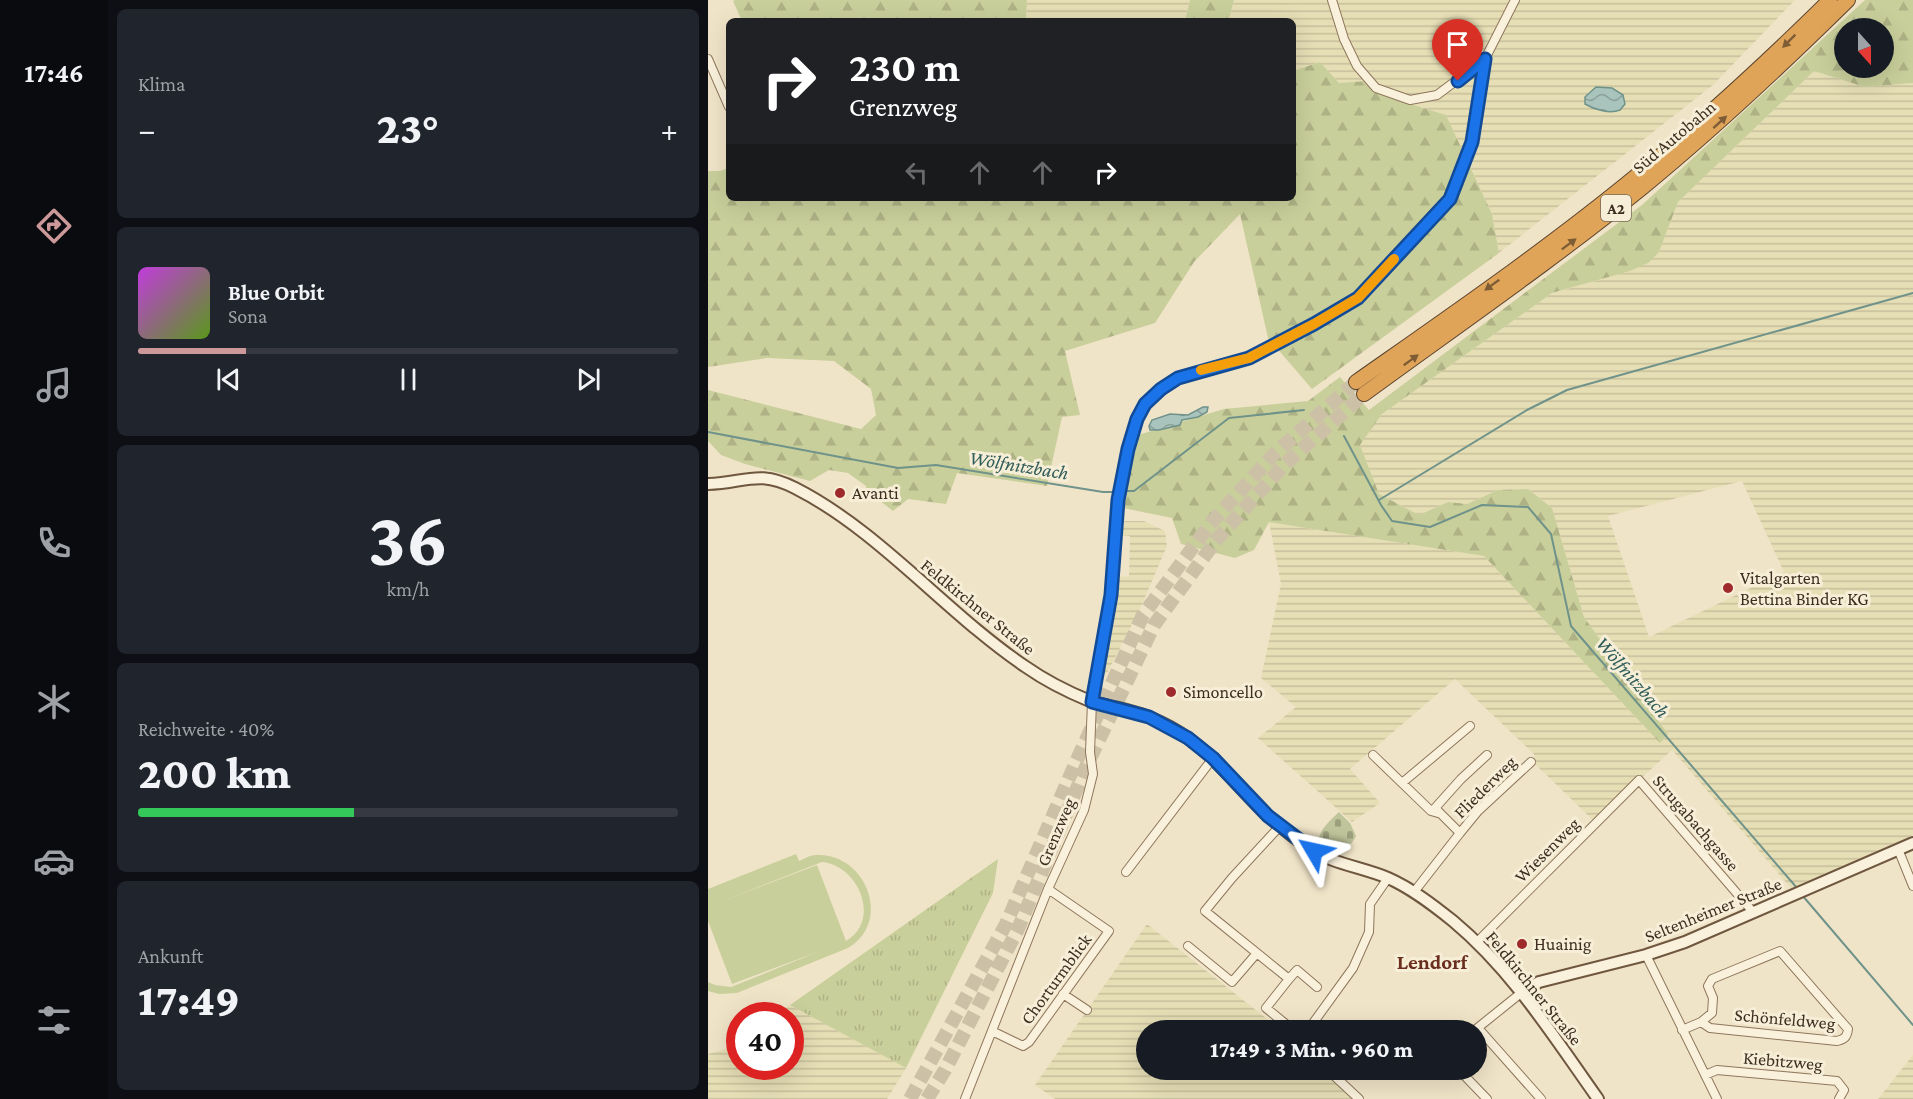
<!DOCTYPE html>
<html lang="de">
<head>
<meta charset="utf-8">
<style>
	:root { --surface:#171b24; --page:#20242c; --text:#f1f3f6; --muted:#9ea1a6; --line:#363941; --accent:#cc999b }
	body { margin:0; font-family:"Crimson Pro",serif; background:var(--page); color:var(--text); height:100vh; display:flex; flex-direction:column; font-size:22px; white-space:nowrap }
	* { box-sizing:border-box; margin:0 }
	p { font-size:20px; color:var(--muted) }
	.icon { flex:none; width:33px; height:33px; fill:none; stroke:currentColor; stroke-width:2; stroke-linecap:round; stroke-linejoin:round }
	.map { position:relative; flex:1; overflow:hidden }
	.drawer { display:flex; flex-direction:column; gap:9px; padding:9px; background:#0d0f14; width:600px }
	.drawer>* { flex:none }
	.hud { position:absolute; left:18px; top:18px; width:570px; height:183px; border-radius:9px; box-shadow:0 6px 24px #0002; background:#202124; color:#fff; overflow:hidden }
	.needle { width:39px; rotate:159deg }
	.tools { position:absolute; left:1126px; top:18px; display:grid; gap:12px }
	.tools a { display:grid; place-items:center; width:60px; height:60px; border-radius:50%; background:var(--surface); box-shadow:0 6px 24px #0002; font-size:30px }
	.speed { position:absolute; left:18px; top:1002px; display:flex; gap:12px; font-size:30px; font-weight:700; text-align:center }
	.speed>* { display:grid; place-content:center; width:78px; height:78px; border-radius:50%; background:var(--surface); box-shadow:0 6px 24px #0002; line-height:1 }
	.speed .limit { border:9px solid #d22; background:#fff; color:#111 }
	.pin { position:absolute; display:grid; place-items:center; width:51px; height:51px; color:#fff; margin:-62px -26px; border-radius:50% 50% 50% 0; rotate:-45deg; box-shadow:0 0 6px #0007 }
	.pin .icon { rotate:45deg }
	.me { position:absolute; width:66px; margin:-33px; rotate:306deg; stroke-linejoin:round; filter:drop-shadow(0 0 4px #0008) }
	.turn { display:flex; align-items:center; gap:21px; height:126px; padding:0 24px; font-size:27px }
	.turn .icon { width:78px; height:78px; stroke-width:2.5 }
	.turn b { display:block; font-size:42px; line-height:51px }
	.lanes { display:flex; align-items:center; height:57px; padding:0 24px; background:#0003; justify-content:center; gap:30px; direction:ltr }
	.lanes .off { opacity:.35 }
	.big { font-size:45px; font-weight:800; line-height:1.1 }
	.drawer .widget { flex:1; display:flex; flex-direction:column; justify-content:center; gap:9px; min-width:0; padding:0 21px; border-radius:9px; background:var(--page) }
	.drawer .dial { align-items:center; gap:0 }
	.dial b { font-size:78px; line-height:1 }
	.song { display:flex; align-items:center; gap:18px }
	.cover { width:72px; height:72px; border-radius:9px; background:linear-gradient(135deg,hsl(290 70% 55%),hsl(90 70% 35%)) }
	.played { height:6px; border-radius:3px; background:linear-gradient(90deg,var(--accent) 20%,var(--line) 20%) }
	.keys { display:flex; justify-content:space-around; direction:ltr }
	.heat { display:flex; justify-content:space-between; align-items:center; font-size:33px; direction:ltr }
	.charge { height:9px; border-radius:4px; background:linear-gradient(90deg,#34c759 40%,var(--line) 0) }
	.trip { position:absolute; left:428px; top:1020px; width:351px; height:60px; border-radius:30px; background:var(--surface); box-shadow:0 6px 24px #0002; font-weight:800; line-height:60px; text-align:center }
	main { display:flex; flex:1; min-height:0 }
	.menu { display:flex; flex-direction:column; width:108px; justify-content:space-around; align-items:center; background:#090b0e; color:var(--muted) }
	.menu .icon { width:42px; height:42px }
	.menu .on { color:var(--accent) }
	.menu b { font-size:27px; color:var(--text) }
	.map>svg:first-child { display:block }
	.farmland { fill:url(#farmland-rules); fill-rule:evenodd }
	.grass { fill:url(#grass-tufts) }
	.forest { fill:url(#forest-firs); fill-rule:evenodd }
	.cemetery { fill:url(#cemetery-stones) }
	.pitch { fill:#c9cf9b; fill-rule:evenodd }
	.water { fill:url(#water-waves); stroke:#6f938a; stroke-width:1.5 }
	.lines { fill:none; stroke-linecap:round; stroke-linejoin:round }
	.stream { stroke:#6f938a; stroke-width:2 }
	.highway-tunnel { stroke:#ccc0a6; stroke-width:14; stroke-dasharray:14 7; stroke-linecap:butt }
	.street-casing { stroke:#8d765c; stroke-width:10 }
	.secondary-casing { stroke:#6f573f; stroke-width:14 }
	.highway-casing { stroke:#5b4430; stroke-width:16 }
	.street { stroke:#faf1dc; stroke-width:8 }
	.secondary { stroke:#faf1dc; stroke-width:10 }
	.highway { stroke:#e0a458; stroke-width:14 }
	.oneway { fill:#7e5d36 }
	.route-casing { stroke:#114b97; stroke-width:15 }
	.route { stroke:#1a73e8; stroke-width:10 }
	.slow { stroke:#f59e0b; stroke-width:10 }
	.poi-dot { fill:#9e2a2b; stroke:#f7eed8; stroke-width:2 }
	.labels { text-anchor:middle; stroke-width:6; stroke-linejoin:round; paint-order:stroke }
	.shield { fill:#f7eed8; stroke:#756857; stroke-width:1.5 }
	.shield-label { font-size:16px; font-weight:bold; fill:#3d2e20 }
	.street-label { font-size:18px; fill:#3d2e20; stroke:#f7eed8 }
	.poi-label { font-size:18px; fill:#3d2e20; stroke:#f7eed8; text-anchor:start }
	.water-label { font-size:20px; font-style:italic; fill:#2f5d5a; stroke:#f7eed8 }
	.quarter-label { font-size:21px; font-weight:bold; fill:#6b2e1e; stroke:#f7eed8 }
</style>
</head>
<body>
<main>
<nav class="menu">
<b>17:46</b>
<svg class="icon on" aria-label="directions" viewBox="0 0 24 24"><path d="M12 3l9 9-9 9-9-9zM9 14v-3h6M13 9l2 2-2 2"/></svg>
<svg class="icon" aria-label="music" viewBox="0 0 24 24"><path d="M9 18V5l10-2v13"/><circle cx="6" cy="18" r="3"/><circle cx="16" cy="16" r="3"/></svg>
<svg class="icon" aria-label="phone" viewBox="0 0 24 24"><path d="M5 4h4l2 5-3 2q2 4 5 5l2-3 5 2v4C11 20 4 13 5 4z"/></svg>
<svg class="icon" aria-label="climate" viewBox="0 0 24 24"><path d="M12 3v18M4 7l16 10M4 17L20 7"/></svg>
<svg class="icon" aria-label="car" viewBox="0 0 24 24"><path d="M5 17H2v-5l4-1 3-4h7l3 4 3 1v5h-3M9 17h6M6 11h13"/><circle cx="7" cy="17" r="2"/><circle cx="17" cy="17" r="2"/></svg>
<svg class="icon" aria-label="filters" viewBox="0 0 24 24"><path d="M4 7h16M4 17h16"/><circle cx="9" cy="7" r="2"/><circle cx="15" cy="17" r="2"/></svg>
</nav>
<section class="drawer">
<div class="widget"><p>Klima</p>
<div class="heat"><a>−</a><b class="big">23°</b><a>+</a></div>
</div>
<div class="widget">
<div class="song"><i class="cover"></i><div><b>Blue Orbit</b><p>Sona</p></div></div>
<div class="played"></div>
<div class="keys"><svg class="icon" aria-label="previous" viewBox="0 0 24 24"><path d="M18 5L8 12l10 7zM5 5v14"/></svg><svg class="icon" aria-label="pause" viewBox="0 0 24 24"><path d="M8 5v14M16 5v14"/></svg><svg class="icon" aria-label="next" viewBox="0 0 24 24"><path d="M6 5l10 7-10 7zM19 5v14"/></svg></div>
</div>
<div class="widget dial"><b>36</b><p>km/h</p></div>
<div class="widget"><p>Reichweite · 40%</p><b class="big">200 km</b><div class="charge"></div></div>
<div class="widget"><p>Ankunft</p><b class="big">17:49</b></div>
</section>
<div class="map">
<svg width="1205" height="1099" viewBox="0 0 1205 1099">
	<defs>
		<pattern id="farmland-rules" width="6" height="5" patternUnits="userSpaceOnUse" patternTransform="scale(1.5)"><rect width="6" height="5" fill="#e6deb5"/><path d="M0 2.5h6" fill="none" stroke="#c6bf9b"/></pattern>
		<pattern id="grass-tufts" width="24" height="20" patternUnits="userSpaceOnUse" patternTransform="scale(1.5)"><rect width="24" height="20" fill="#c9cf9b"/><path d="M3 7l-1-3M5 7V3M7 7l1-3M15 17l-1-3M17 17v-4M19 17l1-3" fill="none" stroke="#aeb285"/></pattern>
		<pattern id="forest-firs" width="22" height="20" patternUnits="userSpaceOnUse" patternTransform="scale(1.5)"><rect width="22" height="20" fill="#c9cf9b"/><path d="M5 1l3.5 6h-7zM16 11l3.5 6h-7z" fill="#aeb285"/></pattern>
		<pattern id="cemetery-stones" width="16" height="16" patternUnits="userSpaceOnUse" patternTransform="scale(1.5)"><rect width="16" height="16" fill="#bfc49a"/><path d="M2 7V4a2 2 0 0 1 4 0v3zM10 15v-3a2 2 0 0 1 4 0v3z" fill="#9ca07d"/></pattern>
		<pattern id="water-waves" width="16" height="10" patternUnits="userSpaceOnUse" patternTransform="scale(1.5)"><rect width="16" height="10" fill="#a9c4bc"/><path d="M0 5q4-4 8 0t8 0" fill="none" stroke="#8ba098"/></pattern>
	</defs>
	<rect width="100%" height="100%" fill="#f0e4c8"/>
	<path class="farmland" d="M319,0H482L477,21H318Z
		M526,0H1087L1005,85L791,253L784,214L738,115L673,95L659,81L631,83L612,62L585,71V21H523L521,19Z
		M1106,71L1157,87L1205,83V835L1083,888L964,750L886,821L828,765L826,754L747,679L642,769L672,803L644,822L550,738L588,707L553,678L573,584L561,522L776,556L952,743L960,734L876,617L844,508L820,489L790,490L759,504L740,502L711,515L671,494L652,445L674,414L842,294L922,271L951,252L970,202ZM1034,481L1076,572L941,637L900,516Z
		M412,521H436L457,531L459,546L432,609L400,671L395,677L406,576L421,577L422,536L409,535Z
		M439,924L573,1030H438V1070H615L645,1099H347L327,1085Z
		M82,1005L198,1068L179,1099H0V1054L18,1049L31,1040L32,1066H82V1016L67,1015Z
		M1205,1055V1099H1170Z"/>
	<path class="grass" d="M290,859L285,893L198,1068L82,1005Z"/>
	<path class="forest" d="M27,0H319L318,21H34L25,1Z
		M482,0H526L521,19L523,21H477Z
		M1157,0H1205V83L1157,87L1106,71L970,202L951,252L940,263L922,271L844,293L674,414L652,445L671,494L711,515L740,502L759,504L790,490L820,489L844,508L876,617L960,734L952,743L776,556L561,522L546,550L527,558L473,544L464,518L415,508L430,435L516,409L600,401L632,377L661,410L934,205ZM1137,28H1176V68H1137Z
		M612,62L631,83L659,81L673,95L738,115L784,214L791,253L604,389L560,338L532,214L486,262L447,323L357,351L372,415L354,417L339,486L249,473L238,504L200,499L185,511L158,490V486L140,473L121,470L102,481L37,464L13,455L0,441V390L153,429L168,415L163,389L126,361L59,358L0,367V171H12L21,168V198H585V71Z"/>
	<path class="cemetery" d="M631,812L642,823L648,836C643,848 631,853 619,851L610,842C612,828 622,821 631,812Z"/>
	<path class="pitch" d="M88,854L91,861C96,859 102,855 108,855C158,852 185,922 140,948L29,993L11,994L0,991V982L7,985L23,987L112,951L24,984L0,921V889ZM114,862C150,865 174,920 138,941L109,865L12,902Z"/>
	<path class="water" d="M888,87L904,88L915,95L917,104L912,110C902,114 887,110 877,104V97Z
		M495,407H500L499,412L490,417L474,420L472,425L451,430H442L441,426L444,420L462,414L480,415Z"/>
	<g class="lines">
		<path class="stream" d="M0,432L190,468L228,465L395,492H409
			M636,436L673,505L684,521L722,527L774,505L820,507L843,534L863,626L1089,888
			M414,491H426L521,418L596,410
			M671,500L819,410L859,390L1205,293
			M1094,895L1205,1025"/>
		<path class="highway-tunnel" d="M202,1099L298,924L368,762L435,615L502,524L566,454L648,382
			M219,1099L237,1070L310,929L377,769L446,625L510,538L576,465L656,394"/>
		<defs>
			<path id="street" d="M624,0L636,39L649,66L668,88L702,100L729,95L777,59L807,0
				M0,59L21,107
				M665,755L723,811L730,813
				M694,783L762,726
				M572,826L524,878L497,911L581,979L558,1008L579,1025
				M752,833L770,811L823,762
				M1190,849L1205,886
				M418,872L505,758
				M706,892L752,833L727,808L753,779L779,755
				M769,942L931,780L1045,912
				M480,946L524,982L549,953
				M938,955L1009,1099
				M581,979L589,970L609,987
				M355,994L379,1010
				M770,1028L833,1099
				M600,1030L645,968L661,932L662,904L680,878
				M767,1030L813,993
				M974,1030L993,1022L1002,1028L1129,1041C1137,1039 1139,1037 1140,1029L1072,951L1004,979L1000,986L1005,998L1004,1013L993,1022
				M284,1031L315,1046L321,1042L401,931L340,889
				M620,1070L651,1099
				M751,1070L779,1099
				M997,1075L1009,1070L1129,1081L1136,1090L1131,1099
				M257,1099L340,889L376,810L385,774L382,752L384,702L403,595L408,515L420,449L429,419L437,403L453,389L470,378L481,373L541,358L606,324L650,298L742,199L764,142L777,59"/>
			<path id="secondary" d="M0,484C37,483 50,469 87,488C172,531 239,614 318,667C338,681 360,692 382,701C396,706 412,707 426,712C438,715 451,721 462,727C503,749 528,786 561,817C574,828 587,839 601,848C624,864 654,867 680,878C703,888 725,905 745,921C804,970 846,1037 890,1099
				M813,993L831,982L938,955L977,942L1205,843"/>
			<path id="highway" d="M648,382C742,316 838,250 927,177C995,121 1059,62 1122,0
				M656,394C749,326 845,260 935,187C1007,128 1074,65 1140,0"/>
		</defs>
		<use href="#street" class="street-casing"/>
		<use href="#secondary" class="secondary-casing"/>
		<use href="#highway" class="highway-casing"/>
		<use href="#street" class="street"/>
		<use href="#secondary" class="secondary"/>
		<use href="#highway" class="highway"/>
	</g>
	<defs><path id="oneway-solid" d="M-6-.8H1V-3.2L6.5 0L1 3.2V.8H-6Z" transform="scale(1.5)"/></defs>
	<g class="oneway">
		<use href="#oneway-solid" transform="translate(1081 41) rotate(135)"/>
		<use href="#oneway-solid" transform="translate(1012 122) rotate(-42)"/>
		<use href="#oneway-solid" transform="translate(861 244) rotate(-37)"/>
		<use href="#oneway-solid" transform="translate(784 285) rotate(144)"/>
		<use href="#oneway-solid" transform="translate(703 360) rotate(-36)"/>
	</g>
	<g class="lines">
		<defs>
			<path id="route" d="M606,851L560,816L505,758L480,738L441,717L384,702L403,595L410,500L420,449L429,419L437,404L453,389L470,378L541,358L606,324L650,298L742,199L764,142L777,59L750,81"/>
		</defs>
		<use href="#route" class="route-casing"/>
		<use href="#route" class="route"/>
		<path class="slow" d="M493,370L541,358L606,324L650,298L686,259"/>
	</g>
	<g class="poi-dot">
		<circle cx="132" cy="493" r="6"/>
		<circle cx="1020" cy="588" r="6"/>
		<circle cx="463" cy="692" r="6"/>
		<circle cx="814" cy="944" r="6"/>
	</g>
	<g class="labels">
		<rect class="shield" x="893" y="195" width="30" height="26" rx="4.5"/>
		<g class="shield-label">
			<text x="908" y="214">A2</text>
		</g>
		<g class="street-label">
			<text transform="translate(966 137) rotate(-40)" y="6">Süd Autobahn</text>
			<text transform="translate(270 607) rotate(39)" y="6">Feldkirchner Straße</text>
			<text transform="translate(777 787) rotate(-45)" y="6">Fliederweg</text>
			<text transform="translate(988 823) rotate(49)" y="6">Strugabachgasse</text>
			<text transform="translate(348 832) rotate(-67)" y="6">Grenzweg</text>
			<text transform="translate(839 850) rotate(-45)" y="6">Wiesenweg</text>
			<text transform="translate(1005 910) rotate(-22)" y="6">Seltenheimer Straße</text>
			<text transform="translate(348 979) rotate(-54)" y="6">Chorturmblick</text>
			<text transform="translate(826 988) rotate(51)" y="6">Feldkirchner Straße</text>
			<text transform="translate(1077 1019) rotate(5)" y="6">Schönfeldweg</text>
			<text transform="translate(1075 1061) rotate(5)" y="6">Kiebitzweg</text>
		</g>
		<g class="poi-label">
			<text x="144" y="499">Avanti</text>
			<text x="1032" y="584">Vitalgarten<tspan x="1032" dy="21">Bettina Binder KG</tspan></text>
			<text x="475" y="698">Simoncello</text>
			<text x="826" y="950">Huainig</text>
		</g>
		<g class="water-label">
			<text transform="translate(311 465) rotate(9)" y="7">Wölfnitzbach</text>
			<text transform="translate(925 677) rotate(49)" y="7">Wölfnitzbach</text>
		</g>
		<g class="quarter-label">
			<text x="724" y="969">Lendorf</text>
		</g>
	</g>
</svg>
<div class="tools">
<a><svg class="needle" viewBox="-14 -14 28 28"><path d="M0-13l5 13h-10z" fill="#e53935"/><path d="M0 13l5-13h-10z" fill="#9ea1a6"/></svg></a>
</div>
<div class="speed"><div class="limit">40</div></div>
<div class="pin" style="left:750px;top:81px;background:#d93025"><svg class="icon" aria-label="arrive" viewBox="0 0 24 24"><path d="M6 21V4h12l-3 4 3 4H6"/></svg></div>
<svg class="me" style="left:606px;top:851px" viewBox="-20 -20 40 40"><path d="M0-17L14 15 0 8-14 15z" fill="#1a73e8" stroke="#fff" stroke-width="4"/></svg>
<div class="trip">17:49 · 3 Min. · 960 m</div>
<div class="hud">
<div class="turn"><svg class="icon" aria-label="right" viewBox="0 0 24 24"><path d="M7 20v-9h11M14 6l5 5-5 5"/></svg><div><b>230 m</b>Grenzweg</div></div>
<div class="lanes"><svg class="icon off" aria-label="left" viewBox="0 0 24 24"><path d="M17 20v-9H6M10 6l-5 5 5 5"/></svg><svg class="icon off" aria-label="ahead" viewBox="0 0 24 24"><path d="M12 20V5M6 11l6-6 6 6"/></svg><svg class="icon off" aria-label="ahead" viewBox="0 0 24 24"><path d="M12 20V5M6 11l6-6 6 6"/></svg><svg class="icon" aria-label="right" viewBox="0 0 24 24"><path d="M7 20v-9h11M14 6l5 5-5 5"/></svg></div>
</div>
</div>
</main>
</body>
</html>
